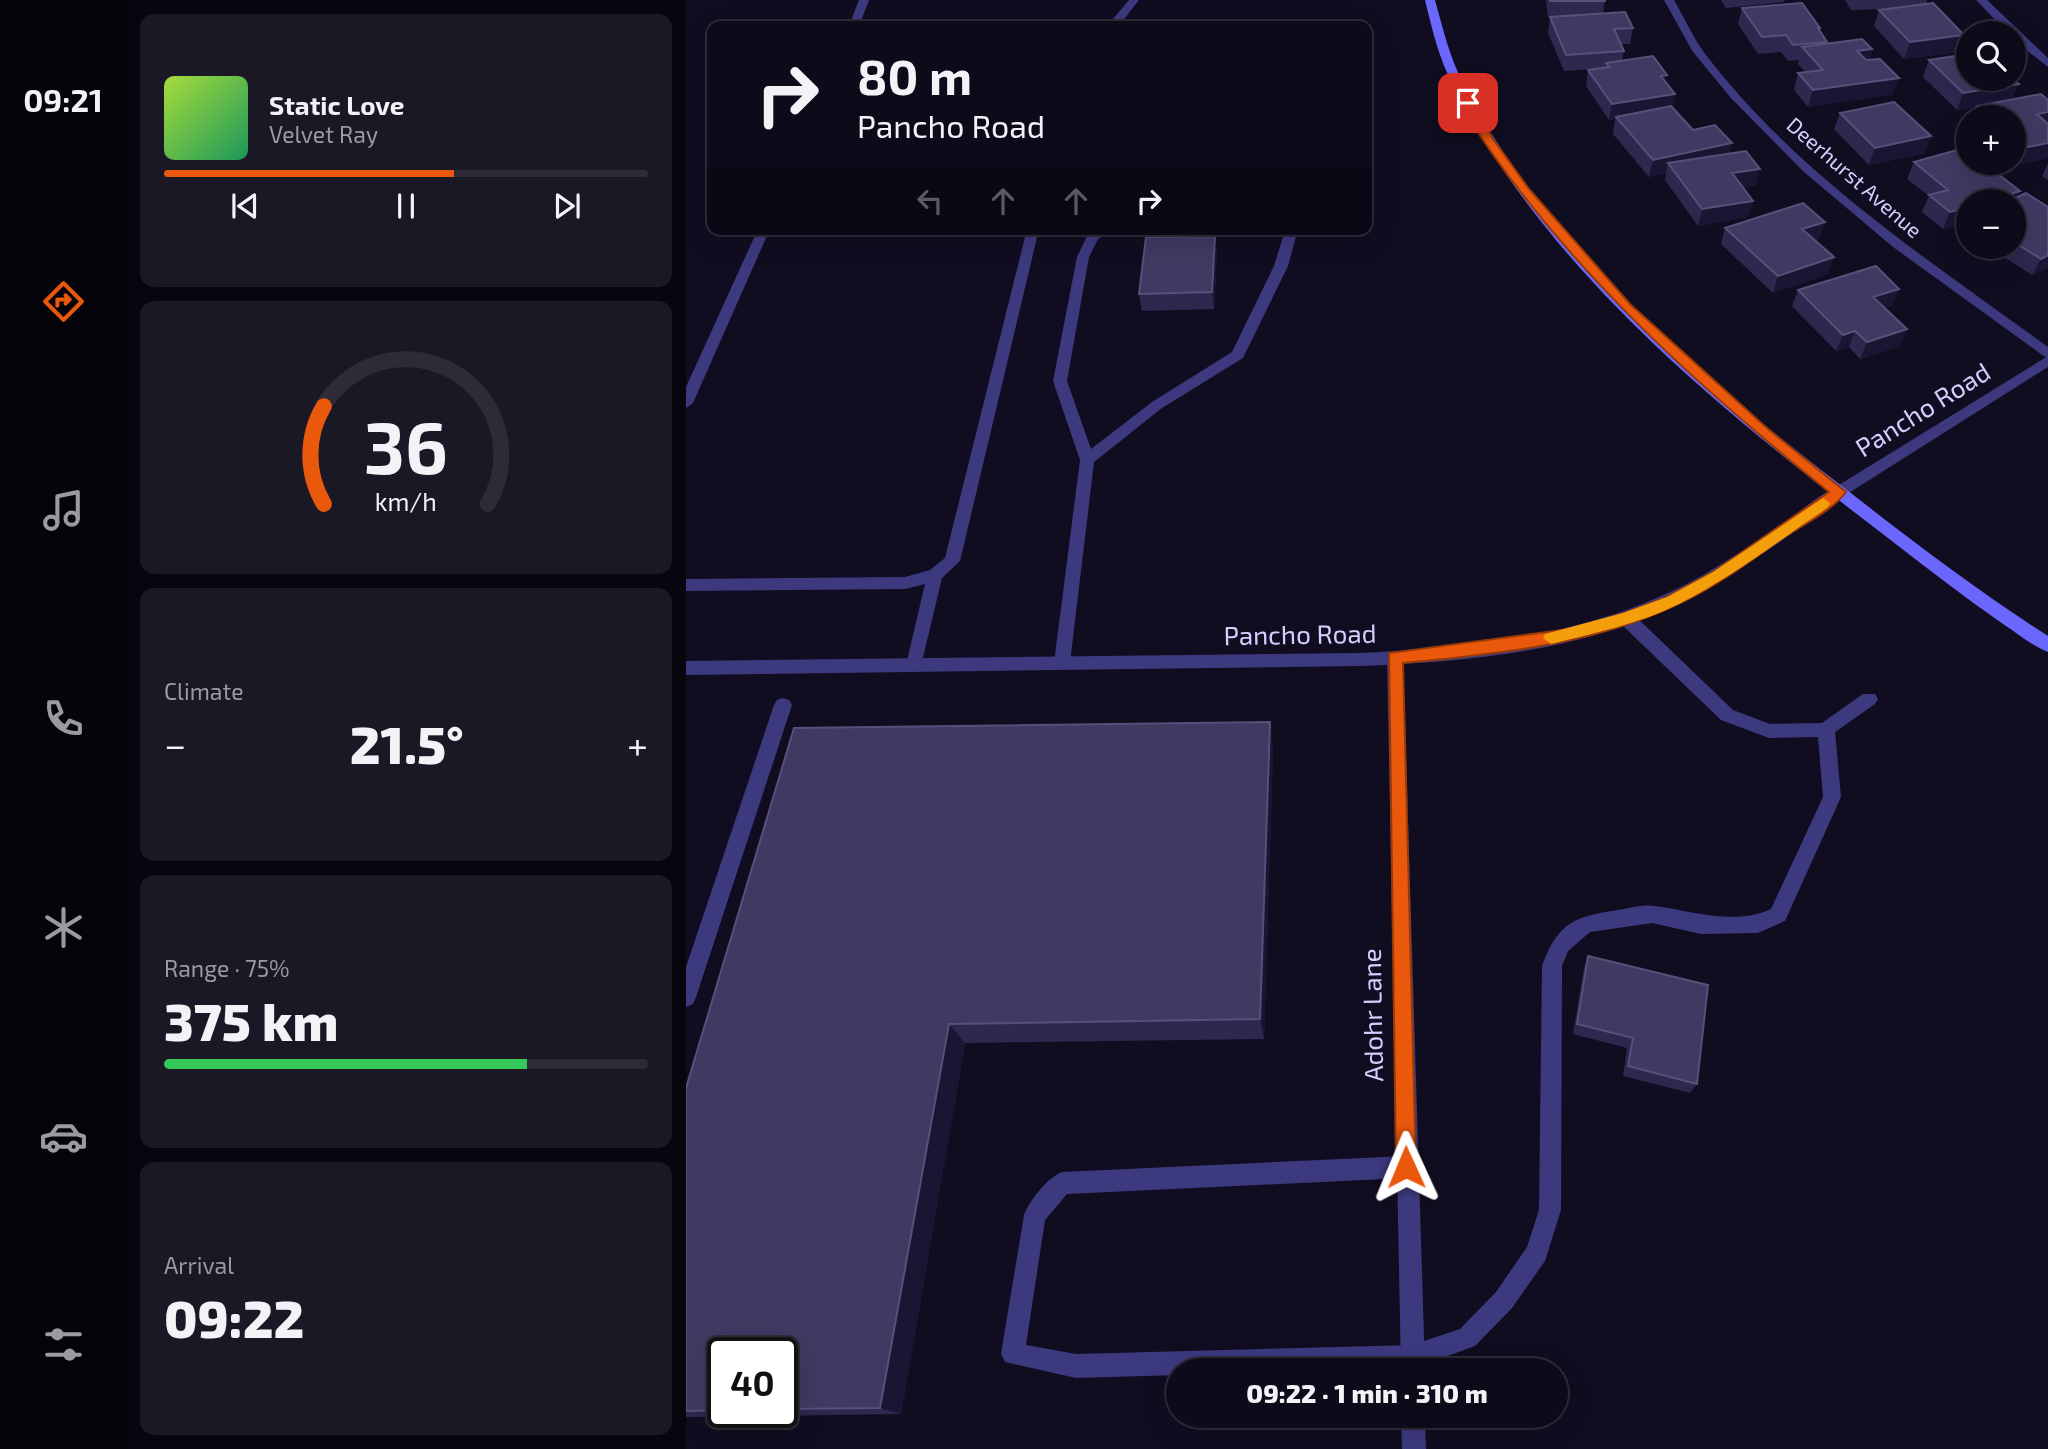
<!DOCTYPE html>
<html lang="en">
<head>
<meta charset="utf-8">
<style>
	:root { --surface:#0d0a19; --page:#1b1826; --text:#f1f3f6; --muted:#9a9aa2; --line:#2d2b38; --accent:#ea580c }
	body { margin:0; font-family:"Exo 2",sans-serif; background:var(--page); color:var(--text); height:100vh; display:flex; flex-direction:column; font-size:26px; white-space:nowrap }
	* { box-sizing:border-box; margin:0 }
	p { font-size:23px; color:var(--muted) }
	.icon { flex:none; width:38px; height:38px; fill:none; stroke:currentColor; stroke-width:2; stroke-linecap:round; stroke-linejoin:round }
	.map { position:relative; flex:1; overflow:hidden }
	.drawer { display:flex; flex-direction:column; gap:14px; padding:14px; background:#07060e; width:560px }
	.drawer>* { flex:none }
	.hud { position:absolute; left:21px; top:21px; width:665px; height:214px; border-radius:14px; box-shadow:0 7px 28px #0002,0 0 0 2px var(--line); background:#0d0a19; color:var(--text); overflow:hidden }
	.buttons { position:absolute; left:1270px; top:21px; display:grid; gap:14px }
	.buttons a { display:grid; place-items:center; width:70px; height:70px; border-radius:50%; background:var(--surface); box-shadow:0 7px 28px #0002,0 0 0 2px var(--line); font-size:35px }
	.speed { position:absolute; left:21px; top:1337px; display:flex; gap:14px; font-size:35px; font-weight:700; text-align:center }
	.speed>* { display:grid; place-content:center; width:91px; height:91px; border-radius:50%; background:var(--surface); box-shadow:0 7px 28px #0002,0 0 0 2px var(--line); line-height:1 }
	.speed .limit { border:4px solid #111; border-radius:10px; background:#fff; color:#111 }
	.pin { position:absolute; display:grid; place-items:center; width:60px; height:60px; color:#fff; margin:-30px; border-radius:14px; box-shadow:0 4px 10px #0006 }
	.me { position:absolute; width:77px; margin:-38px; rotate:359deg; stroke-linejoin:round; filter:drop-shadow(0 0 5px #0008) }
	.turn { display:flex; align-items:center; gap:24px; height:147px; padding:0 35px; font-size:32px }
	.turn .icon { width:91px; height:91px; stroke-width:2.5 }
	.turn b { display:block; font-size:49px; line-height:60px }
	.lanes { display:flex; align-items:center; height:66px; padding:0 35px; background:#0003; justify-content:center; gap:35px; direction:ltr }
	.lanes .off { opacity:.35 }
	.big { font-size:52px; font-weight:800; line-height:1.1 }
	.drawer .card { flex:1; display:flex; flex-direction:column; justify-content:center; gap:10px; min-width:0; padding:0 24px; border-radius:14px; background:var(--page) }
	.drawer .dial { align-items:center; gap:0 }
	.dial svg { height:182px; overflow:visible; fill:none; stroke:var(--line); stroke-width:7; stroke-linecap:round; text-anchor:middle }
	.dial text { fill:var(--text); stroke:none }
	.song { display:flex; align-items:center; gap:21px }
	.cover { width:84px; height:84px; border-radius:10px; background:linear-gradient(135deg,hsl(80 70% 55%),hsl(150 70% 35%)) }
	.played { height:7px; border-radius:4px; background:linear-gradient(90deg,var(--accent) 60%,var(--line) 60%) }
	.keys { display:flex; justify-content:space-around; direction:ltr }
	.heat { display:flex; justify-content:space-between; align-items:center; font-size:38px; direction:ltr }
	.charge { height:10px; border-radius:5px; background:linear-gradient(90deg,#34c759 75%,var(--line) 0) }
	.trip { position:absolute; left:480px; top:1358px; width:402px; height:70px; border-radius:35px; background:var(--surface); box-shadow:0 7px 28px #0002,0 0 0 2px var(--line); font-weight:800; line-height:70px; text-align:center }
	main { display:flex; flex:1; min-height:0 }
	.tab-bar { display:flex; flex-direction:column; width:126px; justify-content:space-around; align-items:center; background:#05040a; color:var(--muted) }
	.tab-bar .icon { width:49px; height:49px }
	.tab-bar .selected { color:var(--accent) }
	.tab-bar b { font-size:32px; color:var(--text) }
	.map>svg:first-child { display:block }
	.lines { fill:none; stroke-linecap:round; stroke-linejoin:round }
	.service { fill:#3d397f; fill-rule:evenodd }
	.minor { fill:#3d397f; fill-rule:evenodd }
	.tertiary { fill:#3d397f; fill-rule:evenodd }
	.secondary { fill:#6c67fc; fill-rule:evenodd }
	.wall { fill:#2e274e; fill-rule:evenodd }
	.shaded-wall { fill:#1b1534 }
	.building { fill:#403961; stroke:#57507a; stroke-width:2 }
	.route { fill:#ea580c; stroke:#983908; stroke-width:2 }
	.slow { fill:#f59e0b }
	.labels { text-anchor:middle; stroke-width:7; stroke-linejoin:round; paint-order:stroke }
	.far-street-label { font-size:21px; fill:#d4cefe; stroke:#110d21 }
	.street-label { font-size:26px; fill:#d4cefe; stroke:#110d21 }
</style>
</head>
<body>
<main>
<nav class="tab-bar">
<b>09:21</b>
<svg class="icon selected" aria-label="directions" viewBox="0 0 24 24"><path d="M12 3l9 9-9 9-9-9zM9 14v-3h6M13 9l2 2-2 2"/></svg>
<svg class="icon" aria-label="music" viewBox="0 0 24 24"><path d="M9 18V5l10-2v13"/><circle cx="6" cy="18" r="3"/><circle cx="16" cy="16" r="3"/></svg>
<svg class="icon" aria-label="phone" viewBox="0 0 24 24"><path d="M5 4h4l2 5-3 2q2 4 5 5l2-3 5 2v4C11 20 4 13 5 4z"/></svg>
<svg class="icon" aria-label="climate" viewBox="0 0 24 24"><path d="M12 3v18M4 7l16 10M4 17L20 7"/></svg>
<svg class="icon" aria-label="car" viewBox="0 0 24 24"><path d="M5 17H2v-5l4-1 3-4h7l3 4 3 1v5h-3M9 17h6M6 11h13"/><circle cx="7" cy="17" r="2"/><circle cx="17" cy="17" r="2"/></svg>
<svg class="icon" aria-label="filters" viewBox="0 0 24 24"><path d="M4 7h16M4 17h16"/><circle cx="9" cy="7" r="2"/><circle cx="15" cy="17" r="2"/></svg>
</nav>
<section class="drawer">
<div class="card">
<div class="song"><i class="cover"></i><div><b>Static Love</b><p>Velvet Ray</p></div></div>
<div class="played"></div>
<div class="keys"><svg class="icon" aria-label="previous" viewBox="0 0 24 24"><path d="M18 5L8 12l10 7zM5 5v14"/></svg><svg class="icon" aria-label="pause" viewBox="0 0 24 24"><path d="M8 5v14M16 5v14"/></svg><svg class="icon" aria-label="next" viewBox="0 0 24 24"><path d="M6 5l10 7-10 7zM19 5v14"/></svg></div>
</div>
<div class="card dial"><svg viewBox="0 0 100 80">
<path d="M14 69A42 42 0 1 1 86 69"/>
<path d="M14 69A42 42 0 0 1 14 26" stroke="#ea580c"/>
<text x="50" y="56" font-size="32" font-weight="700">36</text>
<text x="50" y="72" font-size="11">km/h</text>
</svg></div>
<div class="card"><p>Climate</p>
<div class="heat"><a>−</a><b class="big">21.5°</b><a>+</a></div>
</div>
<div class="card"><p>Range · 75%</p><b class="big">375 km</b><div class="charge"></div></div>
<div class="card"><p>Arrival</p><b class="big">09:22</b></div>
</section>
<div class="map">
<svg width="1362" height="1449" viewBox="0 0 1362 1449">
	<rect width="100%" height="100%" fill="#110d21"/>
	<g class="lines">
		<path class="service" d="M173,0H183L173,26H163Z
			M443,0H453L435,23L412,26L427,19Z
			M72,229H84L7,403L0,408V387Z
			M341,229H353L274,561L256,578L234,670H222L220,665L239,584L219,589L0,591V579L219,577L244,570L259,558Z
			M412,229H428L412,239L403,257L381,381L405,449L466,402L546,352L588,266L597,237L589,229H603L610,236L602,266L557,358L476,408L408,462L384,663L376,670L368,663L394,460L367,381L391,257L402,234Z
			M940,612L946,613L1047,710L1084,724L1136,723L1177,694H1189L1192,699L1189,704L1149,732L1155,797L1099,921L1072,933L1015,934L966,923L904,932L882,951L876,966L875,1210L859,1261L826,1308L789,1346L726,1369L492,1370V1375L390,1378L319,1362L315,1354L338,1215C344,1200 361,1178 376,1172L720,1156L728,1159L731,1167L728,1175L720,1178L381,1194L359,1220L340,1345L390,1354L726,1345L774,1329L810,1292L841,1247L853,1210L856,966C873,922 887,917 932,910C943,908 957,904 969,906C1007,911 1048,926 1085,909L1137,797L1132,737L1083,738L1035,720L934,623L932,618L934,613Z
			M97,698L103,700L106,705L10,997L7,1004L0,1007V967L88,705L91,700Z"/>
		<path class="minor" d="M978,0H988C998,17 1006,35 1017,51C1108,172 1241,259 1362,347V359L1207,247L1118,172L1045,98L1007,52Z
			M1290,0H1301L1362,58V67L1328,40V33H1322Z
			M1153,487L1161,492L1158,496C1101,537 1044,580 979,609C884,653 777,662 673,666L0,675V661L673,653C794,647 912,635 1019,574C1050,556 1079,536 1108,515C1122,506 1137,491 1153,487Z"/>
		<path class="tertiary" d="M1362,356V367L1158,496H1148L1145,492L1148,488Z
			M709,651L717,658L739,1370H715L701,658Z
			M715,1416H739L740,1449H716Z"/>
		<path class="secondary" d="M739,0H749C757,29 764,59 778,85C864,252 1015,378 1161,490C1226,541 1292,591 1362,636V652C1346,646 1331,633 1317,624C1281,599 1246,572 1211,545C1044,417 864,277 767,85C753,59 746,29 739,0Z"/>
	</g>
	<path class="wall" d="M860,0H919L917,14L947,28L944,44H935L938,51L936,60L980,83L989,94L986,107L1007,130L1046,143L1043,153L1070,185L1057,187L1062,217L1012,226L979,180L980,173L963,177L927,134L929,119L923,120L900,86L902,70L906,69L878,71L862,33L864,17H871H862Z
		M1035,0H1099L1098,2L1040,8Z
		M1159,0H1241L1240,4L1272,52L1218,59L1188,26L1193,10L1201,9L1165,10Z
		M1056,8L1134,28L1133,31L1141,42V44L1186,49L1183,60L1207,94L1122,107L1108,90L1112,73L1119,72L1112,64L1113,60L1102,61L1095,52L1072,54L1052,24Z
		M1243,60L1326,99L1362,100V158L1330,165L1327,163H1328V117H1286L1291,106H1295L1271,110L1237,77Z
		M1154,113L1239,153L1183,165L1148,129Z
		M1228,162L1362,207V267L1346,275L1302,247H1328V201H1283V221L1257,229L1236,212L1243,196L1221,179Z
		M1362,163V180L1356,176Z
		M1039,228L1133,239L1128,240L1142,274L1087,293L1035,244Z
		M529,236L531,252L528,309L456,311L453,294Z
		M1213,289L1206,305L1198,308L1214,346L1174,359L1163,347L1150,351L1106,306L1112,290Z
		M584,722L587,748L578,1039L279,1043L215,1414L0,1417V1088ZM37,1353H96V1412H37Z
		M902,956L1011,1084L1004,1093L937,1076L941,1048L887,1034L898,968Z"/>
	<path class="shaded-wall" d="M1278,35L1272,52L1218,59L1224,42Z
		M1186,49L1181,65L1171,51Z
		M981,75L978,91L975,76Z
		M1213,78L1207,94L1122,107L1127,90Z
		M1333,84L1326,100L1271,110L1277,93Z
		M989,94L985,111L930,117L929,119L923,120L926,104Z
		M1362,112V127L1351,114Z
		M1245,136L1239,153L1183,165L1189,148Z
		M1046,143L1041,160L982,163L980,173L963,177L967,160Z
		M1362,143V158L1330,165L1337,148Z
		M1074,169L1070,185L1042,190L1046,173Z
		M1334,191L1328,204V201H1302Z
		M1067,201L1062,217L1012,226L1016,209Z
		M1283,207V221L1257,229L1264,212Z
		M1139,222L1133,239L1110,246L1116,229Z
		M529,236L531,252L528,309L526,292Z
		M1362,255V267L1346,275L1355,259Z
		M1148,257L1142,274L1087,293L1092,276Z
		M1213,289L1206,305L1180,313L1187,297Z
		M1221,329L1214,346L1174,359L1181,342Z
		M1169,331L1163,347L1150,351L1157,335Z
		M584,722L587,748L578,1039L574,1019Z
		M263,1024L279,1043L215,1414L194,1408Z"/>
	<path class="building" d="M864,0H919V1H864Z
		M1116,3L1134,28H1132L1141,42L1107,45L1100,35L1076,37L1056,8Z
		M1247,3L1278,35L1224,42L1193,10Z
		M939,12L947,28L928,29L938,51L880,55L864,17Z
		M1176,39L1186,49L1171,51L1180,60L1194,59L1213,78L1127,90L1112,73L1137,70L1116,47Z
		M1283,54V79H1327L1333,84L1277,93L1243,60Z
		M967,56L981,75L975,76L989,94L926,104L902,70L923,67L920,63Z
		M1355,94L1362,100V112L1351,114L1362,124V143L1337,148L1328,140V117H1303L1291,106Z
		M1208,102L1245,136L1189,148L1154,113Z
		M985,106L1007,130L1029,125L1046,143L967,160L930,117Z
		M1278,148L1283,151V163H1298L1334,191L1302,201H1283V207L1264,212L1243,195L1262,190L1228,162Z
		M1060,151L1074,169L1046,173L1067,201L1016,209L982,163Z
		M1340,193L1362,207V255L1355,259L1328,242V201H1323Z
		M1117,203L1139,222L1116,229L1148,257L1092,276L1039,228Z
		M529,236L526,292L453,294L460,237Z
		M1190,266L1213,289L1187,297L1221,329L1181,342L1169,331L1157,335L1112,290Z
		M584,722L574,1019L263,1024L194,1408L96,1409V1353H37V1410L0,1411V1088L108,728Z
		M902,956L1022,985L1011,1084L942,1066L947,1038L891,1024Z"/>
	<path class="route" d="M778,101H786L807,139L843,189L944,304L1082,429L1160,492C1146,511 1115,526 1095,539C1062,563 1029,587 992,604C906,645 810,654 717,663L730,1167L727,1174L720,1177L713,1174L710,1167L703,653L884,629L936,614L981,597L1027,572L1143,492C1020,393 900,286 808,156C799,142 778,117 778,101Z"/>
	<path class="slow" d="M1137,498L1144,503L1142,507C1093,541 1046,577 993,604C953,624 908,633 865,644L857,638L859,634L937,613L981,597L1027,572Z"/>
	<g class="labels">
		<g class="far-street-label">
			<text transform="translate(1168 178) rotate(41)" y="7">Deerhurst Avenue</text>
		</g>
		<g class="street-label">
			<text transform="translate(1237 410) rotate(-32)" y="9">Pancho Road</text>
			<text transform="translate(614 635) rotate(-1)" y="9">Pancho Road</text>
			<text transform="translate(687 1015) rotate(-91)" y="9">Adohr Lane</text>
		</g>
	</g>
</svg>
<div class="buttons">
<a><svg class="icon" aria-label="search" viewBox="0 0 24 24"><circle cx="10" cy="10" r="6"/><path d="M15 15l6 6"/></svg></a>
<a>+</a>
<a>−</a>
</div>
<div class="speed"><div class="limit">40</div></div>
<div class="pin" style="left:782px;top:103px;background:#d93025"><svg class="icon" aria-label="arrive" viewBox="0 0 24 24"><path d="M6 21V4h12l-3 4 3 4H6"/></svg></div>
<svg class="me" style="left:720px;top:1167px" viewBox="-20 -20 40 40"><path d="M0-17L14 15 0 8-14 15z" fill="#ea580c" stroke="#fff" stroke-width="4"/></svg>
<div class="trip">09:22 · 1 min · 310 m</div>
<div class="hud">
<div class="turn"><svg class="icon" aria-label="right" viewBox="0 0 24 24"><path d="M7 20v-9h11M14 6l5 5-5 5"/></svg><div><b>80 m</b>Pancho Road</div></div>
<div class="lanes"><svg class="icon off" aria-label="left" viewBox="0 0 24 24"><path d="M17 20v-9H6M10 6l-5 5 5 5"/></svg><svg class="icon off" aria-label="ahead" viewBox="0 0 24 24"><path d="M12 20V5M6 11l6-6 6 6"/></svg><svg class="icon off" aria-label="ahead" viewBox="0 0 24 24"><path d="M12 20V5M6 11l6-6 6 6"/></svg><svg class="icon" aria-label="right" viewBox="0 0 24 24"><path d="M7 20v-9h11M14 6l5 5-5 5"/></svg></div>
</div>
</div>
</main>
</body>
</html>
